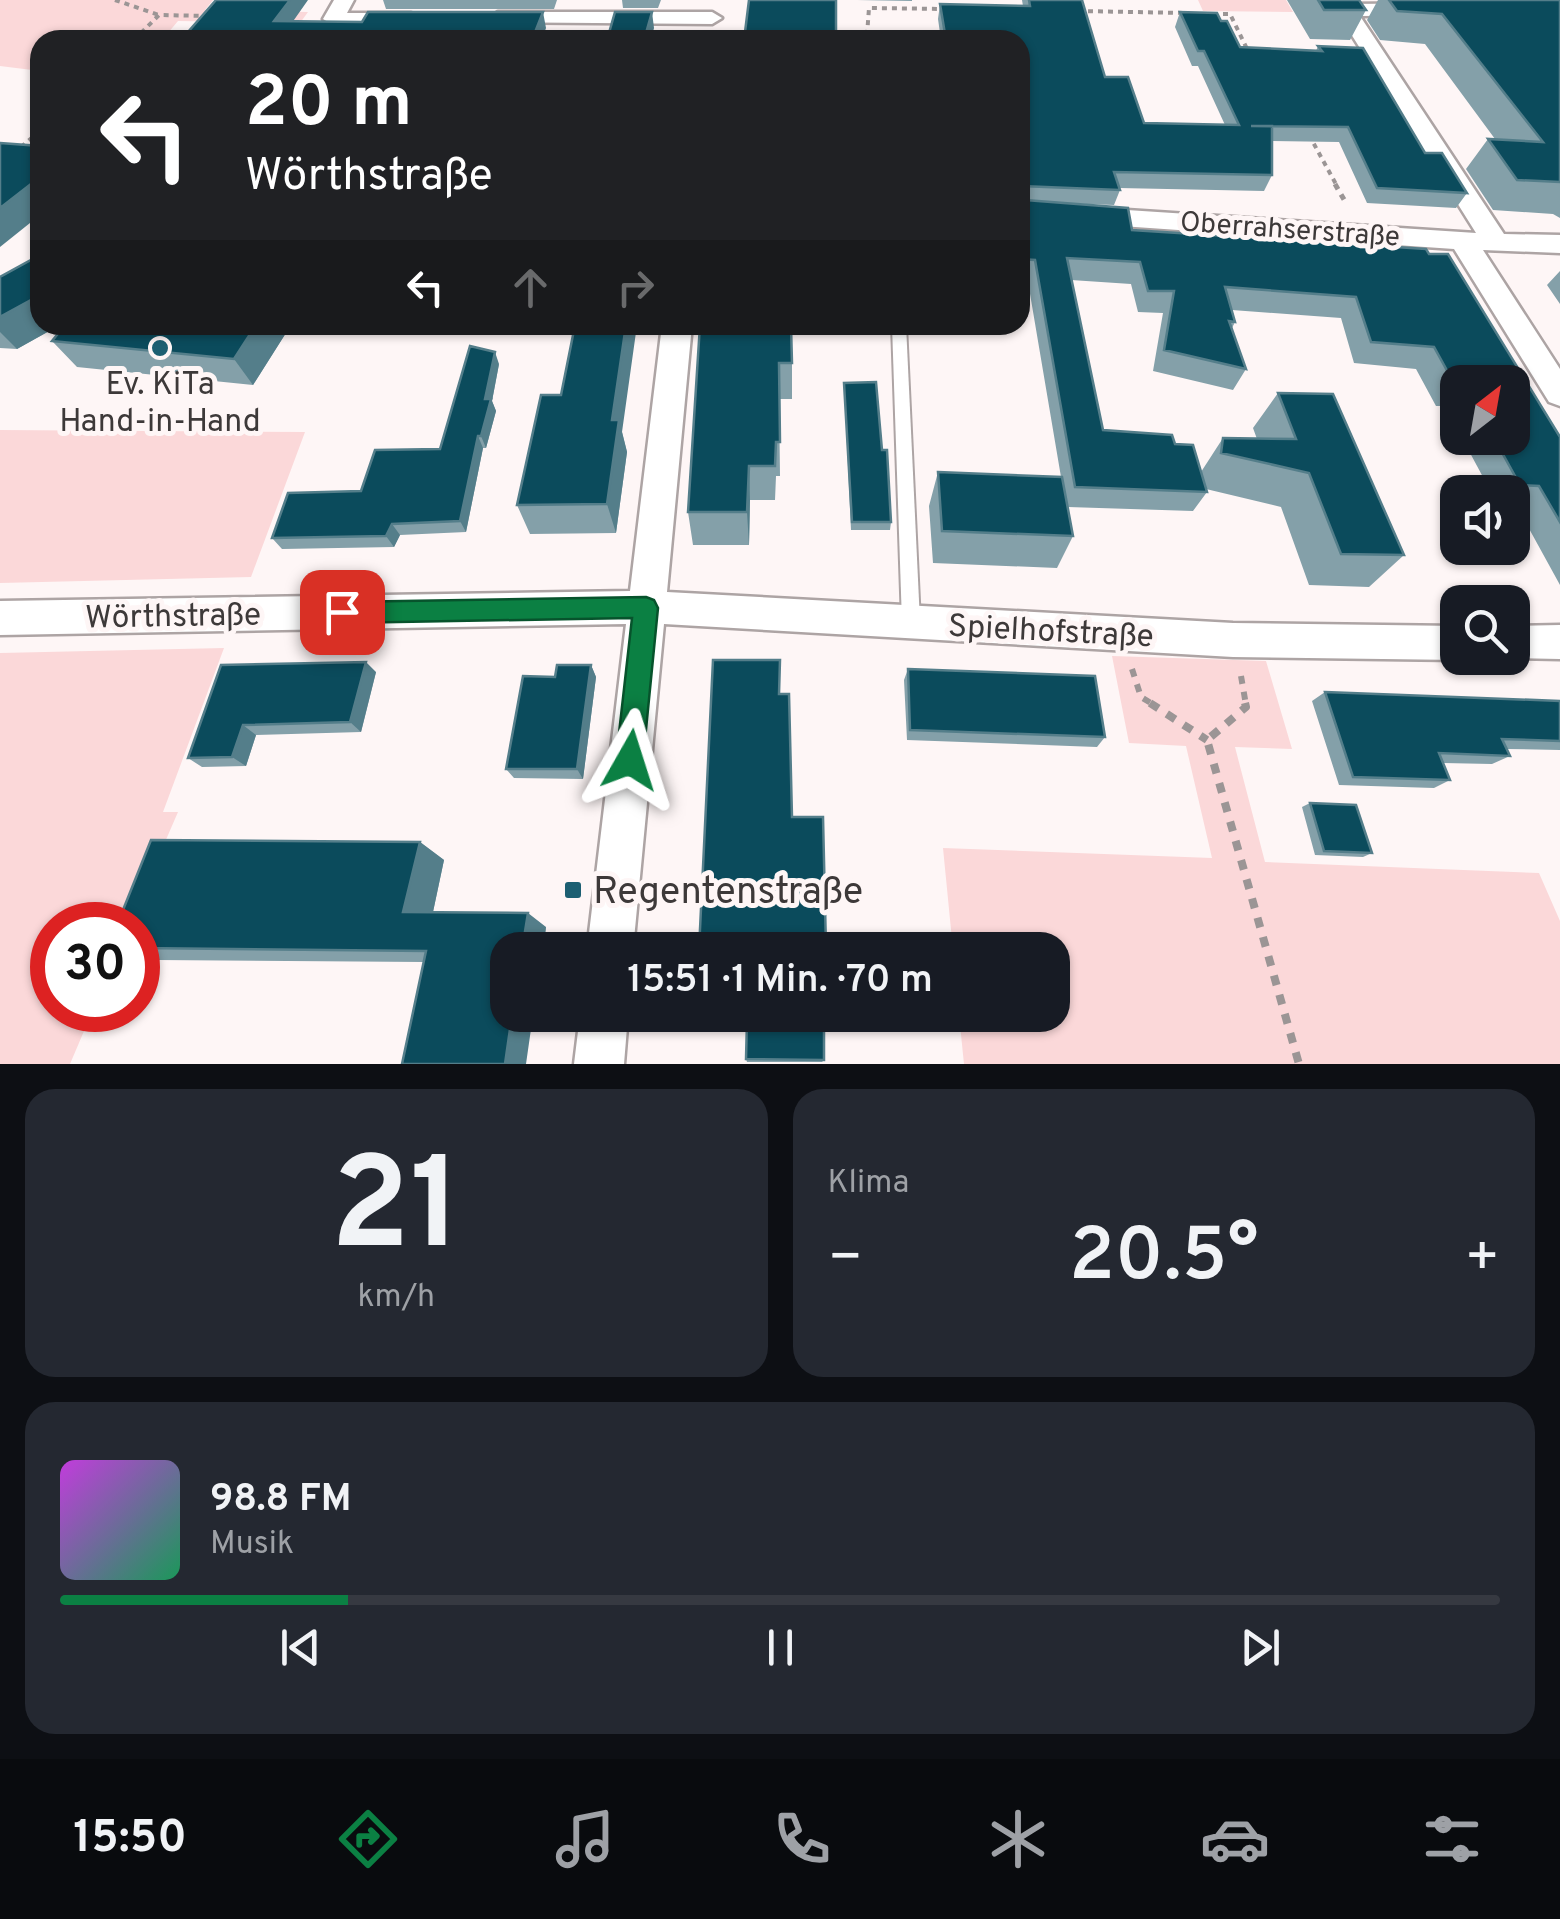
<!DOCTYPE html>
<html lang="de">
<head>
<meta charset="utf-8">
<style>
	:root { --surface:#171b24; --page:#242831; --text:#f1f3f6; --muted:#9ea1a6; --line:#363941; --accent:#0b8043 }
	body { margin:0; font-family:Overpass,sans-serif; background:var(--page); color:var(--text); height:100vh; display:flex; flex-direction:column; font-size:38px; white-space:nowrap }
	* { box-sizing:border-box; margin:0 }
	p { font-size:32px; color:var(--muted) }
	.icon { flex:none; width:55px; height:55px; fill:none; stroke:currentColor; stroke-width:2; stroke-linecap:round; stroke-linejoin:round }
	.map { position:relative; height:1064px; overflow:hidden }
	.details { display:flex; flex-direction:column; gap:25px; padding:25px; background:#0d0f14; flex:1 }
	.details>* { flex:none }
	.banner { position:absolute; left:30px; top:30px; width:1000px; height:305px; border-radius:30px; box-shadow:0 2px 8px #0004; background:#202124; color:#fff; overflow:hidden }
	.needle { width:65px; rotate:31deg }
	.buttons { position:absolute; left:1440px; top:365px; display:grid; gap:20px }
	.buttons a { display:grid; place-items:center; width:90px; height:90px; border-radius:20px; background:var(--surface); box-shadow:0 2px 8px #0004; font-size:50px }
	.speed { position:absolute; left:30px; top:902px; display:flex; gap:20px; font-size:50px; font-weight:700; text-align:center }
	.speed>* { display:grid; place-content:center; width:130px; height:130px; border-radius:50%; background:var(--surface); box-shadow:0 2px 8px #0004; line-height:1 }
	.speed .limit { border:15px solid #d22; background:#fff; color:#111 }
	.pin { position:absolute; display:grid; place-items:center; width:85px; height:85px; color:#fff; margin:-42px; border-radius:20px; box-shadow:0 5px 15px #0006 }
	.me { position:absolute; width:110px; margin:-55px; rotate:6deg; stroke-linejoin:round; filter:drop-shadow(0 0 8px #0008) }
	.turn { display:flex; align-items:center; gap:35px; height:210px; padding:0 50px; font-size:45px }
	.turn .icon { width:130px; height:130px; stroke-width:2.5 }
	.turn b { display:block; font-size:70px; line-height:85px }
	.lanes { display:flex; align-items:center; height:95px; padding:0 50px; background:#0003; justify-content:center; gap:50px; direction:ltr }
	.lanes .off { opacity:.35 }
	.big { font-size:75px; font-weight:600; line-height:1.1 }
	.details .widget { flex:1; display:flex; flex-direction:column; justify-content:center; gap:15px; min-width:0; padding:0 35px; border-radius:30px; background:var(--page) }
	.details .dial { align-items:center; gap:0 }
	.dial b { font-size:130px; line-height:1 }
	.song { display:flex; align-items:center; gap:30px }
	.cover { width:120px; height:120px; border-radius:15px; background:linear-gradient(135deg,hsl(290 70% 55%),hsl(150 70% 35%)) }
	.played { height:10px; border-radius:5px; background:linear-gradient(90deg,var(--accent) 20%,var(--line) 20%) }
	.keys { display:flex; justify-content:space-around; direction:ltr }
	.heat { display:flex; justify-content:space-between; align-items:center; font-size:55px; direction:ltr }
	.details .tiles { flex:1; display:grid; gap:25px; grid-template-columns:1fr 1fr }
	.widget:last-child { grid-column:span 2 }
	.trip { position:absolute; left:490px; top:932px; width:580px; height:100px; border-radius:30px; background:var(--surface); box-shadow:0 2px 8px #0004; font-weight:600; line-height:100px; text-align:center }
	.menu { display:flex; height:160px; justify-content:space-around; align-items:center; background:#090b0e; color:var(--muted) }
	.menu .icon { width:70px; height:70px }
	.menu .active { color:var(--accent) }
	.menu b { font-size:45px; color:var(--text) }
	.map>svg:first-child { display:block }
	.green { fill:#fbd8d9 }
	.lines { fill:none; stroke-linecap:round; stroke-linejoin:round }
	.lane-casing { stroke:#ada4a4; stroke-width:4 }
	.street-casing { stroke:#ada4a4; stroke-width:5 }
	.path-far3 { stroke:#9b9595; stroke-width:4; stroke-dasharray:5 5; stroke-linecap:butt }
	.path-far2 { stroke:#9b9595; stroke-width:5; stroke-dasharray:6 6; stroke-linecap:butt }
	.path-far1 { stroke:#9b9595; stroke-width:6; stroke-dasharray:8 8; stroke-linecap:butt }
	.path { stroke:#9b9595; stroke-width:8; stroke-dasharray:10 10; stroke-linecap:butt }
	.lane { fill:#fff; fill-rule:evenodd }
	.street { fill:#fff; fill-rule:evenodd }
	.wall { fill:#84a0a9 }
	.shaded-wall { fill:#547e8a }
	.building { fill:#0b4b5c; stroke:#547e8a; stroke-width:2.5 }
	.route { fill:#0b8043; stroke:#07532c; stroke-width:2.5 }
	.poi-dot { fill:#1c5f72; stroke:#fef6f6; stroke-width:4 }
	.labels { text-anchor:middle; stroke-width:10; stroke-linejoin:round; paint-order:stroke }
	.far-street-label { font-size:28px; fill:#3d3939; stroke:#fef6f6 }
	.poi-label { font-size:32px; fill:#3d3939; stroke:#fef6f6 }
	.street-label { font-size:32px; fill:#3d3939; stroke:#fef6f6 }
	.near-poi-label { font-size:38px; fill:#3d3939; stroke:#fef6f6; text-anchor:start }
</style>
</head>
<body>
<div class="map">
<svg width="1560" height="1064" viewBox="0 0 1560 1064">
	<rect width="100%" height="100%" fill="#fef6f6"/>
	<path class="green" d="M0,0H213L205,10L308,12L300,23L178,21L162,40H40V71L0,66Z
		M1198,0H1286L1293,12L1203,11Z
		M0,430L305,432L251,577L0,583Z
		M224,648L163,812H178L129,925H52V1010H93L70,1064H0V653Z
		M1112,656L1266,661L1292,749L1235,747L1265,862L1539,873L1560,921V1064H964L959,1015H1052V950H953L943,848L1212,858L1186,746L1129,743Z"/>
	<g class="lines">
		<defs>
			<path id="lane" d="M892,325H906L920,622L918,628L911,630L904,628L902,622Z"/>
			<path id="street" d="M334,0H354L347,13H411L421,19L411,25H333L323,19Z
				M1474,0H1495L1502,9L1492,15L1360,16L1504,234L1560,235V253L1483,250L1560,369V406L1549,402L1454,249L1020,219V203L1476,233L1336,10L1346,4L1476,3Z
				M498,12H712L722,18L712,24L491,22L488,18Z
				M662,325H692L667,592L1233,623L1458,626V658H1465L1458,660L1233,657L664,624L633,950H587L626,624L0,635V601L630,591Z
				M1560,625V659L1505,658H1512V626Z
				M580,1015H628L624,1064H574Z"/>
		</defs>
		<use href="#lane" class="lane-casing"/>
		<use href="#street" class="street-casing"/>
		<path class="path-far3" d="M115,0L159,15
			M1078,11L1186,13
			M1213,14H1230L1250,55
			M828,34L867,35V40
			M867,35L869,8L946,9
			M134,40L159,15L208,16
			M1309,135L1337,186
			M21,147L40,131"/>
		<path class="path-far2" d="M1335,184L1346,203"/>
		<path class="path-far1" d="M1132,669L1141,697L1154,705
			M1241,676L1246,705"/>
		<path class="path" d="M1150,703L1207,740
			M1245,703L1246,707L1207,740L1299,1064"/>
		<use href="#lane" class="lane"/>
		<use href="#street" class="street"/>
	</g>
	<path class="wall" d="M383,0H557L554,9H386Z
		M622,0H661L658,8H623Z
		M857,0H912V1Z
		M1022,0H1082L1105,77L1144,123L1225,125L1198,66H1192L1175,27L1180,12L1221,21L1240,47L1316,51L1318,46L1467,193L1456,208L1367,203L1339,142L1272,141V175L1264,191L1119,188L1120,190L1114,205L1059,203L1132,230L1426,249L1560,437V585L1516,505H1512V492H1491L1462,438H1512V382H1458V429L1445,406H1436L1416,369L1354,363L1341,318L1232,310L1235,322L1232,328L1246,369L1233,390L1153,371L1163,313L1138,312L1131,284L1071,280L1103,430L1175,444L1201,472L1223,438L1257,439L1253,428L1278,393L1404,555L1369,587L1309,585L1281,507L1206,489L1207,492L1193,511L1068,507L1073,536L1057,568L933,563L929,506L938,472L1061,477L1028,282H1020V217L1025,201H1020V40H941L938,19L940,4L1023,6Z
		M1287,0H1361H1359L1366,10L1350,40L1310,39Z
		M1378,0H1560V218L1553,214L1493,210L1466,169L1488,139H1495L1425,44L1380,40L1367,20Z
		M1560,271V304L1547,285Z
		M0,277L40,325H60L17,349L0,348Z
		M291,325L253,385L77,367L52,341Z
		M700,325L792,363V399H779L780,476H776L775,500H750L749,545H693L688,512Z
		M499,364L492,401L496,411L486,448H483L466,532L400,535L394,547L282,549L272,538L440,449Z
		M844,383L882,450L891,522L890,530H851Z
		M622,432L627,452L616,533L530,534L517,505Z
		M221,665L376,672L361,732L256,735L246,766L202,767L188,758Z
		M591,665L596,677L583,779L514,778L506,769L555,677Z
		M908,669L1105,737L1097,747L907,740L904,680Z
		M1325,692L1560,701V750L1507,749L1510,756L1492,764L1443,763L1450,780L1434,788L1339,785L1312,701Z
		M779,694L792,817L826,948V950H699Z
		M1310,803L1372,853L1363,857L1315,855L1302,807Z
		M420,842L444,860L433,912L546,927L543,950H508L423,962L157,960L138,955V925Z
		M696,1019L802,1020L824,1060L822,1062H747L746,1059L747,1023H699Z"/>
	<path class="shaded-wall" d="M290,0H308L282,37L274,21Z
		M543,12L546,28L542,40H532Z
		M652,12L654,28L651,40H644Z
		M40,177V215L0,247V208Z
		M40,295V325H60L17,349L0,332V317Z
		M256,325H291L253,385L234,359Z
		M626,325H637L622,432L627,452L616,533L607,504L612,420Z
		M495,352L499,364L492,401L496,411L486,448L481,436L485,399Z
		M478,436L483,448L466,532L460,521Z
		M749,466L750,500L749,545L747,512Z
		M392,524L400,535L394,547L386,536Z
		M366,662L376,672L361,732L350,722Z
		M591,665L596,677L583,779L577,769Z
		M243,725L256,735L246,766L232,757Z
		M420,842L444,860L430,926L403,912Z
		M528,913L546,927L543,950H522Z
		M512,1015H533L526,1064H505Z"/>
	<path class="building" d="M216,0H290L274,21L362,22L368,12H543L532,40H181Z
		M749,0H836V40H744Z
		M1029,0H1082L1105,77H1128L1144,123L1239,125L1204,51H1198L1180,12L1217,13L1221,21H1227L1240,47L1322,51L1318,46L1363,48L1425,153H1442L1467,193L1377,188L1348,127L1251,126H1272V175L1114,172L1120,190L1021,186L1020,40H946L940,4L1030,6Z
		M1318,0H1359L1366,10H1324Z
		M1389,0H1560V182L1517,180L1488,139L1543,142L1442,14L1397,11Z
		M615,12H652L644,40H607Z
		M0,143L40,146V177L0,208Z
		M1025,200L1128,208L1132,230L1426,249L1429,254H1448L1560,437V522L1539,486L1520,485L1494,438H1512V382H1458V385H1455L1434,347L1371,342L1356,297L1225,287L1235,322L1229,321L1246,369L1164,350L1174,291H1148L1140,262L1067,258L1103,430L1172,435L1175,444L1193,445L1207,492L1075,487L1035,260L1020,259V217H1028Z
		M40,255V295L0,317V277Z
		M65,325H256L234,359L52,341Z
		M575,325H626L612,420H619L607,504L517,505L541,395H561Z
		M700,325H791L792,363H779L780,442H776L775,466H749L747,512H688Z
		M470,346L495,352L485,399H491L481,436H478L460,521L392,524L386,536L272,538L288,493L361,491L375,450L440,449Z
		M876,382L882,450H887L891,522H852L844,383Z
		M1278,393L1333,394L1404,555L1341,554L1309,473L1221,453L1223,438L1296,439Z
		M938,472L1062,477L1073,536L942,531Z
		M713,660H780L779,694H789L792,817H823L826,948H800L801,950H699Z
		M366,662L350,722L243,725L232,757L188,758L221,665Z
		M557,665H591L577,769H506L523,676L555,677Z
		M908,669L1095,676L1105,737L910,730Z
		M1325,692L1560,701V741L1502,739L1510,756L1439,753L1450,780L1353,777Z
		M1310,803L1356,805L1372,853L1324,851Z
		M151,840L420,842L403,912L528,913L522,950H508V1015H512L505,1064H402L426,951L138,948V925H117Z
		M696,1015H802V1020H824V1060L746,1059L747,1019H696Z"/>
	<path class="route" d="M646,597L654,600L658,608L643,760L639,770L630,774L620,770L616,760L632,618L342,623L333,620L330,612L333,605L342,602Z"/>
	<g class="poi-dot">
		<circle cx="160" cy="348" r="10"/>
		<rect x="563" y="880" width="20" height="20" rx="5"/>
	</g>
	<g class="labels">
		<g class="far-street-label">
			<text transform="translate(1290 228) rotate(4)" y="10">Oberrahserstraße</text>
		</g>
		<g class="poi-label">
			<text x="160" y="394">Ev. KiTa<tspan x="160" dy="37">Hand-in-Hand</tspan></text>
		</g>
		<g class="street-label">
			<text transform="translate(173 615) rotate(-1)" y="11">Wörthstraße</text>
			<text transform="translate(1051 630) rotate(3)" y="11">Spielhofstraße</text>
		</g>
		<g class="near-poi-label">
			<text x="593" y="903">Regentenstraße</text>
		</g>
	</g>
</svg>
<div class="buttons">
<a><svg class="needle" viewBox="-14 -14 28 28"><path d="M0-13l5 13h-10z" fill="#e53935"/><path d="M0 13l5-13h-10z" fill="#9ea1a6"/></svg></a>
<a><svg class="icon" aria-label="sound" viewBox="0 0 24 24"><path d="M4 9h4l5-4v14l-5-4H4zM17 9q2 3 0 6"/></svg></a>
<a><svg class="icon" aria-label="search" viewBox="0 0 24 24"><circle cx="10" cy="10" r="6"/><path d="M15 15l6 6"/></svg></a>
</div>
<div class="speed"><div class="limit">30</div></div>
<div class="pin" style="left:342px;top:612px;background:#d93025"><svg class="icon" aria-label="arrive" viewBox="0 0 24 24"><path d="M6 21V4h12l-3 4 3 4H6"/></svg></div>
<svg class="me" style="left:630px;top:760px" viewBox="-20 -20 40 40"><path d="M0-17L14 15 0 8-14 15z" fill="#0b8043" stroke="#fff" stroke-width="4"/></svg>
<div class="trip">15:51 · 1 Min. · 70 m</div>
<div class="banner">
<div class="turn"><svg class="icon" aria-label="left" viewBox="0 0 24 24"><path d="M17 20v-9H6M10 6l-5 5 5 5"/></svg><div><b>20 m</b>Wörthstraße</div></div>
<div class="lanes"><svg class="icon" aria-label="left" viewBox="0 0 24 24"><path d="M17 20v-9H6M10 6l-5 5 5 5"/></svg><svg class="icon off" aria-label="ahead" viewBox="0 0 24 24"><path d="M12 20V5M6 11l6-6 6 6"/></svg><svg class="icon off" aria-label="right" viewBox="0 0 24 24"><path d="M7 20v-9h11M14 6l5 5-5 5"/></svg></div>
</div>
</div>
<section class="details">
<div class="tiles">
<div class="widget dial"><b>21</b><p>km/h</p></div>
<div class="widget"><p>Klima</p>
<div class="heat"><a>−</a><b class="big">20.5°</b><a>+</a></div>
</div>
<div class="widget">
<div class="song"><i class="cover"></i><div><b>98.8 FM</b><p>Musik</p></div></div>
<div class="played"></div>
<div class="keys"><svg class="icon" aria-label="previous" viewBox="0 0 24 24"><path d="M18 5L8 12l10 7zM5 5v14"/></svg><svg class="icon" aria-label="pause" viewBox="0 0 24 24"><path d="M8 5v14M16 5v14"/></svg><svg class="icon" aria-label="next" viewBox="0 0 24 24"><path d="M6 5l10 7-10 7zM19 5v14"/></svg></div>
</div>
</div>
</section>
<nav class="menu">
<b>15:50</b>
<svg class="icon active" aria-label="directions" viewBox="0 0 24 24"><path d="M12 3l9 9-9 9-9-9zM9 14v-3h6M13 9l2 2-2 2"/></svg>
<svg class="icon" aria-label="music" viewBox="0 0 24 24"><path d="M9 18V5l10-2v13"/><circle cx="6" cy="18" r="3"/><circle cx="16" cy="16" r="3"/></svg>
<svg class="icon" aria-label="phone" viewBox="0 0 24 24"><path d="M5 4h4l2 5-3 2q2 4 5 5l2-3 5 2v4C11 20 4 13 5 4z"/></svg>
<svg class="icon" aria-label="climate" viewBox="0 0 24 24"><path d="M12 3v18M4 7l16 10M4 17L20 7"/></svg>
<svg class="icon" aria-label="car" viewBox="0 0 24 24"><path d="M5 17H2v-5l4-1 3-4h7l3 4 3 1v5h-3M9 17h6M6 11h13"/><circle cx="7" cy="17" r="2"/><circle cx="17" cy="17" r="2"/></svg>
<svg class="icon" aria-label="filters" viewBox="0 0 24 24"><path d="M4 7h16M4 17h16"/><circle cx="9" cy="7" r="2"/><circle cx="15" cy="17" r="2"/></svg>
</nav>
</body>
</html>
